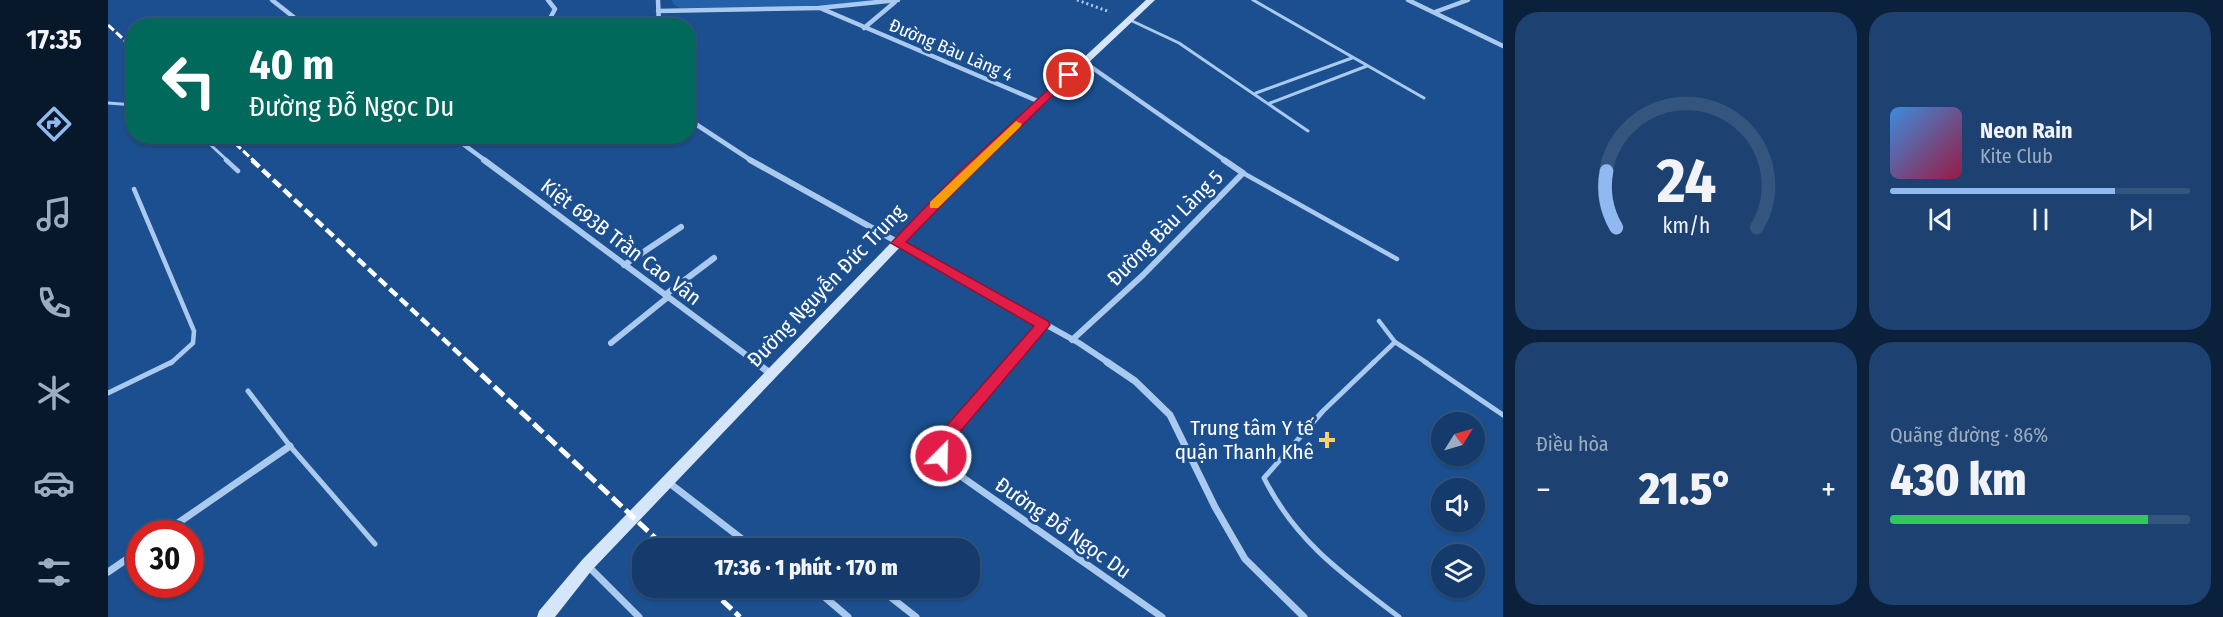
<!DOCTYPE html>
<html lang="vi">
<head>
<meta charset="utf-8">
<style>
	:root { --surface:#143b6b; --page:#1d4271; --text:#f1f3f6; --muted:#9dadc1; --line:#33557e; --accent:#90b9f0 }
	body { margin:0; font-family:"Fira Sans Condensed",sans-serif; background:var(--page); color:var(--text); height:100vh; display:flex; flex-direction:column; font-size:22px; white-space:nowrap }
	* { box-sizing:border-box; margin:0 }
	p { font-size:20px; color:var(--muted) }
	.icon { flex:none; width:33px; height:33px; fill:none; stroke:currentColor; stroke-width:2; stroke-linecap:round; stroke-linejoin:round }
	.map { position:relative; flex:1; overflow:hidden }
	.details { display:flex; flex-direction:column; gap:12px; padding:12px; background:#0b203b; width:720px }
	.details>* { flex:none }
	.top-card { position:absolute; left:18px; top:18px; width:570px; height:126px; border-radius:24px; box-shadow:0 2px 4px #0004,0 0 0 2px var(--line); background:#00695c; color:#fff; overflow:hidden }
	.needle { width:39px; rotate:53deg }
	.fabs { position:absolute; left:1323px; top:412px; display:grid; gap:12px }
	.fabs a { display:grid; place-items:center; width:54px; height:54px; border-radius:50%; background:var(--surface); box-shadow:0 2px 4px #0004,0 0 0 2px var(--line); font-size:30px }
	.speed { position:absolute; left:18px; top:520px; display:flex; gap:12px; font-size:30px; font-weight:700; text-align:center }
	.speed>* { display:grid; place-content:center; width:78px; height:78px; border-radius:50%; background:var(--surface); box-shadow:0 2px 4px #0004,0 0 0 2px var(--line); line-height:1 }
	.speed .limit { border:9px solid #d22; background:#fff; color:#111 }
	.pin { position:absolute; display:grid; place-items:center; width:51px; height:51px; color:#fff; margin:-26px; border:3px solid #fff; border-radius:50%; box-shadow:0 2px 6px #0007 }
	.me { position:absolute; width:66px; margin:-33px; rotate:23deg; stroke-linejoin:round; filter:drop-shadow(0 0 4px #0008) }
	.turn { display:flex; align-items:center; gap:21px; height:126px; padding:0 24px; font-size:27px }
	.turn .icon { width:78px; height:78px; stroke-width:2.5 }
	.turn b { display:block; font-size:42px; line-height:51px }
	.big { font-size:45px; font-weight:800; line-height:1.1 }
	.details .card { flex:1; display:flex; flex-direction:column; justify-content:center; gap:9px; min-width:0; padding:0 21px; border-radius:24px; background:var(--page) }
	.details .dial { align-items:center; gap:0 }
	.dial svg { height:156px; overflow:visible; fill:none; stroke:var(--line); stroke-width:7; stroke-linecap:round; text-anchor:middle }
	.dial text { fill:var(--text); stroke:none }
	.song { display:flex; align-items:center; gap:18px }
	.cover { width:72px; height:72px; border-radius:9px; background:linear-gradient(135deg,hsl(210 70% 55%),hsl(340 70% 35%)) }
	.played { height:6px; border-radius:3px; background:linear-gradient(90deg,var(--accent) 75%,var(--line) 75%) }
	.keys { display:flex; justify-content:space-around; direction:ltr }
	.heat { display:flex; justify-content:space-between; align-items:center; font-size:33px; direction:ltr }
	.charge { height:9px; border-radius:4px; background:linear-gradient(90deg,#34c759 86%,var(--line) 0) }
	.details .tiles { flex:1; display:grid; gap:12px; grid-template-columns:repeat(2,1fr) }
	.trip { position:absolute; left:524px; top:538px; width:348px; height:60px; border-radius:24px; background:var(--surface); box-shadow:0 2px 4px #0004,0 0 0 2px var(--line); font-weight:800; line-height:60px; text-align:center }
	main { display:flex; flex:1; min-height:0 }
	.tab-bar { display:flex; flex-direction:column; width:108px; justify-content:space-around; align-items:center; background:#08182b; color:var(--muted) }
	.tab-bar .icon { width:42px; height:42px }
	.tab-bar .current { color:var(--accent) }
	.tab-bar b { font-size:27px; color:var(--text) }
	.map>svg:first-child { display:block }
	.green { fill:#2461a8 }
	.lines { fill:none; stroke-linecap:round; stroke-linejoin:round }
	.path { stroke:#a9c9ee; stroke-width:3; stroke-dasharray:2 3; stroke-linecap:butt }
	.lane-far2 { stroke:#a9c9ee; stroke-width:3 }
	.lane-far1 { stroke:#a9c9ee; stroke-width:4.5 }
	.lane { stroke:#a9c9ee; stroke-width:5 }
	.street-far2 { stroke:#a9c9ee; stroke-width:4.5 }
	.street-far1 { stroke:#a9c9ee; stroke-width:6 }
	.street { stroke:#a9c9ee; stroke-width:7 }
	.secondary { fill:#d6e6fa; fill-rule:evenodd }
	.rail-far2 { stroke:#fff; stroke-width:3; stroke-dasharray:8 3; stroke-linecap:butt }
	.rail-far1 { stroke:#fff; stroke-width:4.5; stroke-dasharray:10 4.5; stroke-linecap:butt }
	.rail { stroke:#fff; stroke-width:5; stroke-dasharray:13 5; stroke-linecap:butt }
	.route { fill:#e11d48; stroke:#92132f; stroke-width:1.5 }
	.slow { fill:#f59e0b }
	.poi-dot { fill:#ffd166; stroke:#1b4f8f; stroke-width:2 }
	.labels { text-anchor:middle; stroke-width:6; stroke-linejoin:round; paint-order:stroke }
	.far-street-label { font-size:18px; fill:#fff; stroke:#1b4f8f }
	.street-label { font-size:21px; fill:#fff; stroke:#1b4f8f }
	.poi-label { font-size:21px; fill:#fff; stroke:#1b4f8f; text-anchor:end }
</style>
</head>
<body>
<main>
<nav class="tab-bar">
<b>17:35</b>
<svg class="icon current" aria-label="directions" viewBox="0 0 24 24"><path d="M12 3l9 9-9 9-9-9zM9 14v-3h6M13 9l2 2-2 2"/></svg>
<svg class="icon" aria-label="music" viewBox="0 0 24 24"><path d="M9 18V5l10-2v13"/><circle cx="6" cy="18" r="3"/><circle cx="16" cy="16" r="3"/></svg>
<svg class="icon" aria-label="phone" viewBox="0 0 24 24"><path d="M5 4h4l2 5-3 2q2 4 5 5l2-3 5 2v4C11 20 4 13 5 4z"/></svg>
<svg class="icon" aria-label="climate" viewBox="0 0 24 24"><path d="M12 3v18M4 7l16 10M4 17L20 7"/></svg>
<svg class="icon" aria-label="car" viewBox="0 0 24 24"><path d="M5 17H2v-5l4-1 3-4h7l3 4 3 1v5h-3M9 17h6M6 11h13"/><circle cx="7" cy="17" r="2"/><circle cx="17" cy="17" r="2"/></svg>
<svg class="icon" aria-label="filters" viewBox="0 0 24 24"><path d="M4 7h16M4 17h16"/><circle cx="9" cy="7" r="2"/><circle cx="15" cy="17" r="2"/></svg>
</nav>
<div class="map">
<svg width="1395" height="617" viewBox="0 0 1395 617">
	<rect width="100%" height="100%" fill="#1b4f8f"/>
	<path class="green" d="M564,0H772L713,7L572,8L565,4Z"/>
	<g class="lines">
		<path class="path" d="M969,0L1002,12"/>
		<path class="lane-far2" d="M1145,0L1316,98
			M1022,20L1071,43L1200,131
			M1148,93L1244,58
			M0,103L26,105
			M1162,103L1259,66
			M93,136L120,161
			M217,138L220,136"/>
		<path class="lane-far1" d="M118,160L130,171
			M1135,173L1289,259
			M26,189L86,331L85,343L63,363
			M1271,321L1287,342L1319,363
			M1265,363L1287,342"/>
		<path class="lane" d="M1266,362L1215,411L1156,478C1188,542 1236,575 1291,617
			M1317,362L1395,415
			M140,391L182,446L267,544
			M0,393L64,362"/>
		<path class="street-far2" d="M164,0L197,26
			M550,0L551,26
			M1300,0L1395,46
			M712,8L932,102
			M550,11L711,8L790,0
			M1327,12L1360,0
			M438,26L447,9L440,0
			M756,28L787,2
			M976,62L1118,161
			M580,119L644,161
			M344,136L378,161"/>
		<path class="street-far1" d="M376,160L649,363
			M642,160L971,343L1001,363
			M516,265L573,227
			M557,295L606,258
			M964,340L1035,275L1135,173L1116,160
			M503,343L560,297
			M902,363L935,325"/>
		<path class="street" d="M647,362L662,373
			M903,362L832,444L833,456L844,470L1054,617
			M999,362L1027,381L1062,415L1107,507L1137,559L1196,617
			M560,482L647,549
			M54,534L182,446
			M479,565L531,617
			M0,572L32,550
			M706,588L740,617
			M771,588L808,617"/>
		<path class="secondary" d="M1038,0H1047L858,178L484,570L447,617H429L431,611L474,560L850,174Z"/>
		<path class="rail-far2" d="M0,25L26,49
			M119,136L146,161"/>
		<path class="rail-far1" d="M144,160L361,363"/>
		<path class="rail" d="M360,362L559,549
			M601,588L632,617"/>
	</g>
	<path class="route" d="M958,73L966,75L859,179L798,242L940,321L942,325L840,446L839,461L833,463L828,461L825,444L827,439L926,326L783,243L850,173Z"/>
	<path class="slow" d="M908,121L914,124L912,127L830,208H822V202Z"/>
	<path class="poi-dot" d="M1216 431h6v6h6v6h-6v6h-6v-6h-6v-6h6z"/>
	<g class="labels">
		<g class="far-street-label">
			<text transform="translate(843 50) rotate(23)" y="6">Đường Bàu Làng 4</text>
		</g>
		<g class="street-label">
			<text transform="translate(1057 228) rotate(-45)" y="7">Đường Bàu Làng 5</text>
			<text transform="translate(513 242) rotate(37)" y="7">Kiệt 693B Trần Cao Vân</text>
			<text transform="translate(718 286) rotate(-46)" y="7">Đường Nguyễn Đức Trung</text>
			<text transform="translate(955 528) rotate(35)" y="7">Đường Đỗ Ngọc Du</text>
		</g>
		<g class="poi-label">
			<text x="1206" y="435">Trung tâm Y tế<tspan x="1206" dy="24">quận Thanh Khê</tspan></text>
		</g>
	</g>
</svg>
<div class="fabs">
<a><svg class="needle" viewBox="-14 -14 28 28"><path d="M0-13l5 13h-10z" fill="#e53935"/><path d="M0 13l5-13h-10z" fill="#9dadc1"/></svg></a>
<a><svg class="icon" aria-label="sound" viewBox="0 0 24 24"><path d="M4 9h4l5-4v14l-5-4H4zM17 9q2 3 0 6"/></svg></a>
<a><svg class="icon" aria-label="layers" viewBox="0 0 24 24"><path d="M12 4l9 5-9 5-9-5zM3 14l9 5 9-5"/></svg></a>
</div>
<div class="speed"><div class="limit">30</div></div>
<div class="pin" style="left:961px;top:75px;background:#d93025"><svg class="icon" aria-label="arrive" viewBox="0 0 24 24"><path d="M6 21V4h12l-3 4 3 4H6"/></svg></div>
<svg class="me" style="left:833px;top:456px" viewBox="-20 -20 40 40"><circle r="17" fill="#e11d48" stroke="#fff" stroke-width="3"/><path d="M0-11L8 9 0 5-8 9z" fill="#fff"/></svg>
<div class="trip">17:36 · 1 phút · 170 m</div>
<div class="top-card">
<div class="turn"><svg class="icon" aria-label="left" viewBox="0 0 24 24"><path d="M17 20v-9H6M10 6l-5 5 5 5"/></svg><div><b>40 m</b>Đường Đỗ Ngọc Du</div></div>
</div>
</div>
<section class="details">
<div class="tiles">
<div class="card dial"><svg viewBox="0 0 100 80">
<path d="M14 69A42 42 0 1 1 86 69"/>
<path d="M14 69A42 42 0 0 1 9 40" stroke="#90b9f0"/>
<text x="50" y="56" font-size="32" font-weight="700">24</text>
<text x="50" y="72" font-size="11">km/h</text>
</svg></div>
<div class="card">
<div class="song"><i class="cover"></i><div><b>Neon Rain</b><p>Kite Club</p></div></div>
<div class="played"></div>
<div class="keys"><svg class="icon" aria-label="previous" viewBox="0 0 24 24"><path d="M18 5L8 12l10 7zM5 5v14"/></svg><svg class="icon" aria-label="pause" viewBox="0 0 24 24"><path d="M8 5v14M16 5v14"/></svg><svg class="icon" aria-label="next" viewBox="0 0 24 24"><path d="M6 5l10 7-10 7zM19 5v14"/></svg></div>
</div>
<div class="card"><p>Điều hòa</p>
<div class="heat"><a>−</a><b class="big">21.5°</b><a>+</a></div>
</div>
<div class="card"><p>Quãng đường · 86%</p><b class="big">430 km</b><div class="charge"></div></div>
</div>
</section>
</main>
</body>
</html>
